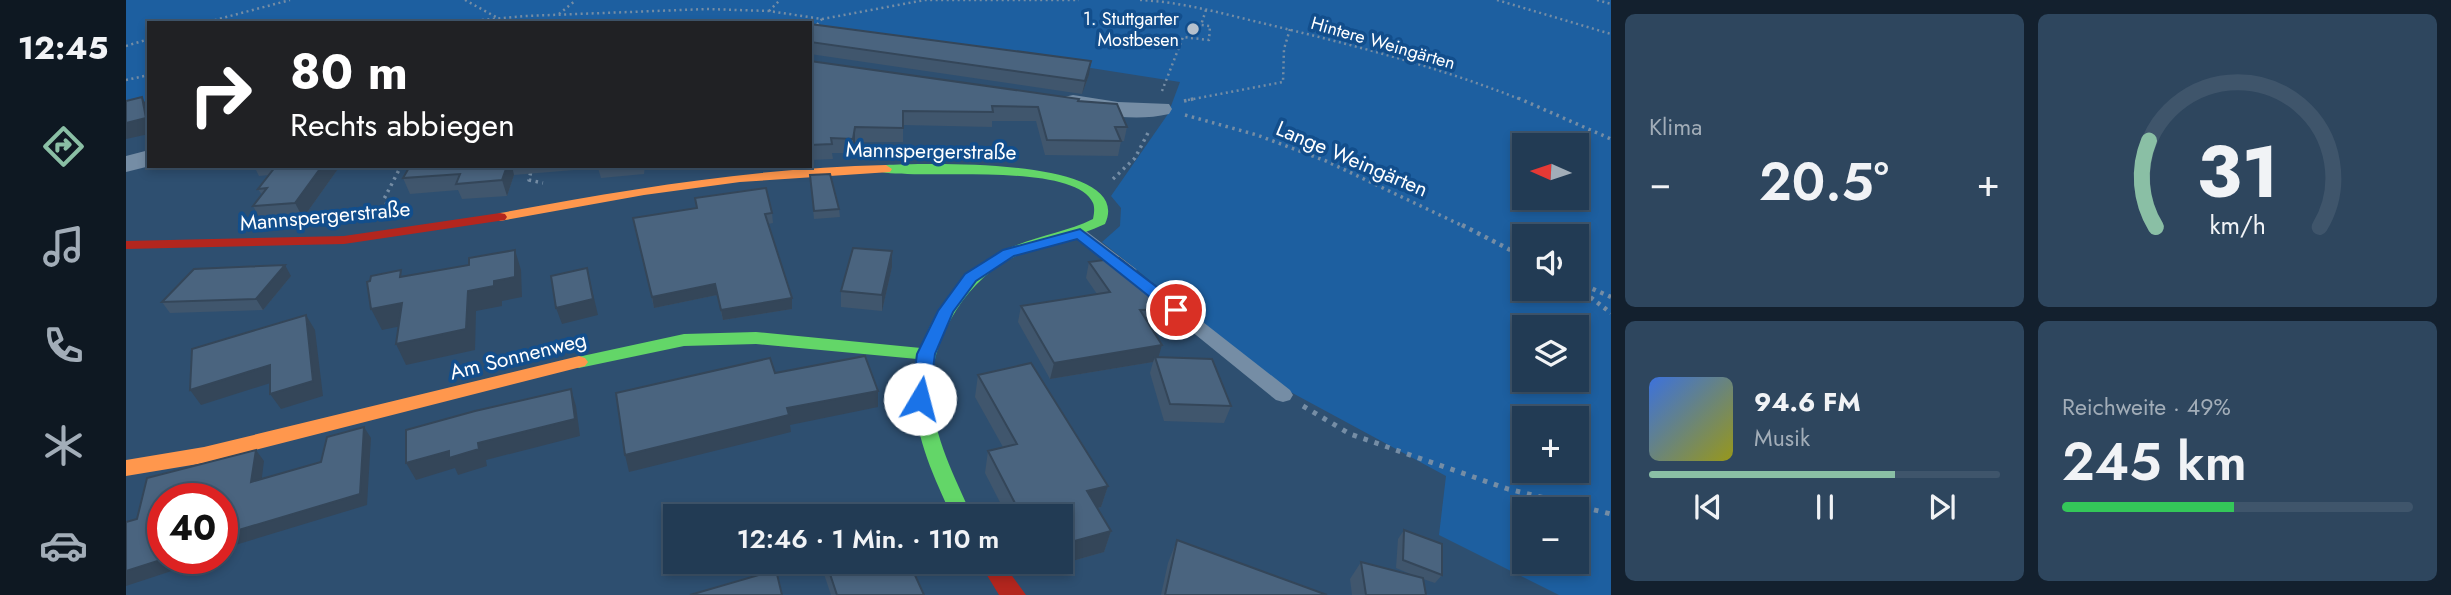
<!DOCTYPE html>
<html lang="de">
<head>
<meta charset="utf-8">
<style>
	:root { --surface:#223b54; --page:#2e465e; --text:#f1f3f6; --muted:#a2adb8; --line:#3f556b; --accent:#8abfa5 }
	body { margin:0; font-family:Jost,sans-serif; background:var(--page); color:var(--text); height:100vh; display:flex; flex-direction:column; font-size:26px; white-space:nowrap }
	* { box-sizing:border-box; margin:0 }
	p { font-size:23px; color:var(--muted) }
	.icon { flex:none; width:38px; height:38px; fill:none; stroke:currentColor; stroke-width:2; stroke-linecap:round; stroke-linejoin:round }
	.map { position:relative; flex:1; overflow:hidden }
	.drawer { display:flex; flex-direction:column; gap:14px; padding:14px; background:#13202e; width:840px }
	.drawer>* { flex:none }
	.hud { position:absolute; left:21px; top:21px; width:665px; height:147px; border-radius:0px; box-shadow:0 4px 10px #0003,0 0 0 2px var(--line); background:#202124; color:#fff; overflow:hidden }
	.needle { width:46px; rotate:273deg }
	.controls { position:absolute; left:1386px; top:133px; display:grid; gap:14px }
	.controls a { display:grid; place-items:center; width:77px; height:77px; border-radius:0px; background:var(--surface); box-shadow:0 4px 10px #0003,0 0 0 2px var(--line); font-size:35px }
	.speed { position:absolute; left:21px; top:483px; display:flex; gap:14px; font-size:35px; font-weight:700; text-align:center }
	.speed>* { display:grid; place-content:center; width:91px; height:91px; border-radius:50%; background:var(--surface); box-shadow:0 4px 10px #0003,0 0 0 2px var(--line); line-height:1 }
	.speed .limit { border:10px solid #d22; background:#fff; color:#111 }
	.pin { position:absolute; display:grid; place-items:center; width:60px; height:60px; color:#fff; margin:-30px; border:4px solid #fff; border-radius:50%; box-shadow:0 2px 7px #0007 }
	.me { position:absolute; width:77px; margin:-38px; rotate:8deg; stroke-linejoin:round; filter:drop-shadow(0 0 5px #0008) }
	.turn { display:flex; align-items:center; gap:24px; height:147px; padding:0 28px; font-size:32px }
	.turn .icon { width:91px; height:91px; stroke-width:2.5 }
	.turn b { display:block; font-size:49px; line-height:60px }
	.big { font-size:52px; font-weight:600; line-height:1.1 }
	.drawer .widget { flex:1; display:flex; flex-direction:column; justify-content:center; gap:10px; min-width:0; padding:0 24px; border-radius:10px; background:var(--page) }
	.drawer .dial { align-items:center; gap:0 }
	.dial svg { height:182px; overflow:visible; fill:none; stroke:var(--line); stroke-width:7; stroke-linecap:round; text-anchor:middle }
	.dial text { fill:var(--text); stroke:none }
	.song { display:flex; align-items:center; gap:21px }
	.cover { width:84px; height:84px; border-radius:10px; background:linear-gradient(135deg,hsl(220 70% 55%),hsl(60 70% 35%)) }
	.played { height:7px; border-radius:4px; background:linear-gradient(90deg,var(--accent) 70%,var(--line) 70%) }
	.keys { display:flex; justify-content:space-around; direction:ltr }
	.heat { display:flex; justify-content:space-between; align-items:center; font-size:38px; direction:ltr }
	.charge { height:10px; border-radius:5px; background:linear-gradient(90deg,#34c759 49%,var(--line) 0) }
	.drawer .tiles { flex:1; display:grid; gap:14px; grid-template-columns:repeat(2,1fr) }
	.trip { position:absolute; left:537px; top:504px; width:410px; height:70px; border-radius:0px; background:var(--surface); box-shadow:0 4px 10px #0003,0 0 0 2px var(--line); font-weight:600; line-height:70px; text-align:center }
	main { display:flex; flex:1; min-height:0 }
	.dock { display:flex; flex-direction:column; width:126px; justify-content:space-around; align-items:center; background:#0e1822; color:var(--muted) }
	.dock .icon { width:49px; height:49px }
	.dock .on { color:var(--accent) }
	.dock b { font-size:32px; color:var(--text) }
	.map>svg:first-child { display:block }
	.green { fill:#1d5fa0; fill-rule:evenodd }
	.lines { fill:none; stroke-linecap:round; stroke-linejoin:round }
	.path-far3 { stroke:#758da5; stroke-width:2.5; stroke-dasharray:2 3.5; stroke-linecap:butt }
	.path-far2 { stroke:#758da5; stroke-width:3.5; stroke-dasharray:2.5 4.5; stroke-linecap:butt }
	.path-far1 { stroke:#758da5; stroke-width:4.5; stroke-dasharray:3.5 5; stroke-linecap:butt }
	.path { stroke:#758da5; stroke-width:5; stroke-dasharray:4.5 7; stroke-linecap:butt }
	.lane { fill:#758da5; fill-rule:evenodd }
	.street { fill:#758da5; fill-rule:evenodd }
	.fast { fill:#63d668; fill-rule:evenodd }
	.slow { fill:#ff974d; fill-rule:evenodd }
	.jam { fill:#b3261e; fill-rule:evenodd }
	.wall { fill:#40566d }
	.shaded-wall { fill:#344659 }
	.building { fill:#4a647f; stroke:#344659; stroke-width:2 }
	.route { fill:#1a73e8; stroke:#114b97; stroke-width:2 }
	.poi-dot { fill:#b6c1cd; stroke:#124e8c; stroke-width:2.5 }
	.labels { text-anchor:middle; stroke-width:7; stroke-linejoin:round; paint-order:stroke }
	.far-poi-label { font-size:18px; fill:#fff; stroke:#124e8c; text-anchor:end }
	.far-street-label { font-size:18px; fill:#fff; stroke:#124e8c }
	.street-label { font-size:21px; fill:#fff; stroke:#124e8c }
</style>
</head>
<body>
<main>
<nav class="dock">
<b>12:45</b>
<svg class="icon on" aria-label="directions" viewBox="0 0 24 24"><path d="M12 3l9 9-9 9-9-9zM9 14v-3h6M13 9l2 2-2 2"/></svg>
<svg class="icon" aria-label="music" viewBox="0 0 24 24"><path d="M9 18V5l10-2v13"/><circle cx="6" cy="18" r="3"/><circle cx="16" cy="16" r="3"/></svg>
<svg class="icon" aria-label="phone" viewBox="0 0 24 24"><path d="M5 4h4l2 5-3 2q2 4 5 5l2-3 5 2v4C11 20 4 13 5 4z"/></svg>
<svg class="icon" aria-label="climate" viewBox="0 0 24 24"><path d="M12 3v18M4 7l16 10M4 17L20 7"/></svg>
<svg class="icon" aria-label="car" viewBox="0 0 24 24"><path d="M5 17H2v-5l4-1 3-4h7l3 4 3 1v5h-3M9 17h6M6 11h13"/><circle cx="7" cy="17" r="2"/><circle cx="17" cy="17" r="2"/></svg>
</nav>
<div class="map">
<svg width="1485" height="595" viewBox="0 0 1485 595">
	<rect width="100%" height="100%" fill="#2e4f70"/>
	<path class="green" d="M0,0H1485V595H1433L1313,535L1320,476L1159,389L976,242L994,226L995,208L985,196L1042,114L1054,82L781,39L684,29V23H23V102L0,108ZM1398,145H1451V198H1398ZM1398,236H1451V289H1398ZM1398,327H1451V380H1398ZM1398,418H1451V471H1398ZM1398,509H1451V562H1398Z"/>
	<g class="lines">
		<path class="path-far3" d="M339,0L370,17
			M1014,0C1057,2 1098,14 1140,24C1227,45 1313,67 1396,100
			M1371,0L1485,34
			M1471,0L1485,4
			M643,11L654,0
			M433,14L450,0
			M78,23L164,0
			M323,23L399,16L581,9L643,11L696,19L799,0H953
			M684,33L696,19
			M0,46L23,39
			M0,80L23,75
			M1036,91L1057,37L1083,40L1084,26L1075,25L1080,10
			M1062,100L1157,82L1158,49L1164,29"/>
		<path class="path-far2" d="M1392,98L1485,139
			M1058,101L1071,98
			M1059,115L1131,135L1200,161L1339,227
			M406,166L403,180L417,183
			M987,179L1009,158L1023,131
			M265,210L258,199L275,166"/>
		<path class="path-far1" d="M1336,225L1398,257
			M1451,282L1485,297
			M1451,287L1485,313"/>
		<path class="path" d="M1177,406L1224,434L1382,489L1485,514"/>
		<path class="lane" d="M954,229L960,231L1010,269L1012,273L1010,277H998L948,237L946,234Z
			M1039,295L1045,297L1164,390L1167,395L1164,400L1157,402L1150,400L1033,305L1030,301Z"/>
		<path class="street" d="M947,95L992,102L1043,104L1046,109L1043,114C1010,122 970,115 938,107L935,102L938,97Z
			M23,150L24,166L0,172V156Z"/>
		<path class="fast" d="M760,165C792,164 1011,155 979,224C948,239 914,243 884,259C858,273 839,294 825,319C784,392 816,449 846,516H826C802,465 780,416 791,359L630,344L558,346L453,368L447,366L444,362L447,358L558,334L630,332L795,348C811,302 845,262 891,245C916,235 943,231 967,219C968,214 969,208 967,203C948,161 794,180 756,172L754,169Z"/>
		<path class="slow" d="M760,165L766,169L764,172L614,182L518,195L374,221L367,217L374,213C502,189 629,168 760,165Z
			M453,356L459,358L462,362L459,366L78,463L0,476V460L78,447Z"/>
		<path class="jam" d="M374,213L379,214L381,217L379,220L218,244L0,249V241L218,236Z
			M853,562H876L900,595H873Z"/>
	</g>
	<path class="wall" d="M684,24L963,75L956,94L684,54Z
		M684,61L952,101L1001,127L998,141H995L992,156L919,155L910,121H866V127L777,125V142H729L728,153H706L707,159L684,160Z
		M128,166H214L177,218L136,222L127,206L136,195L132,189L143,175L133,176Z
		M284,166H519L518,174L475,178L472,168L388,175L381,196L336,199L332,190L284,194L277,178Z
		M684,175L713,209L714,217L688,219Z
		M569,198L646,213L647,223L642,224L666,309L597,320L591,295L528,308L507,218L570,208Z
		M766,251V267L756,311L715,307V291Z
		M963,262L1058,309L1053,325L1024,326L1036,345L1032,357L1105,406L1098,423L1038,421L1024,373L1027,362L924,379L892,322L895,306L971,294L960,278Z
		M165,276L137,310L44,313L36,302Z
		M852,375L982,486L975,507L971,509L985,531L978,552L925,567L922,562H934V516H881L859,473L862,451L877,447L849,397Z
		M1278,530L1316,575L1309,583L1297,579L1300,595H1226L1224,579L1235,562L1294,578L1270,568L1272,539Z
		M1051,540L1201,595H1035L1042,563Z
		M694,562H783L798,595H705Z"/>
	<path class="shaded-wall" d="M965,61L963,75L956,94L959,81Z
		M16,97L23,109V134L0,139V123Z
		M729,127V142L728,153L727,139Z
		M196,166H214L177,218L169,203Z
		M381,166H386L388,175L381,196L376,180Z
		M389,250L395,270L396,297L376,301V306L350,311L349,350L280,365L270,344L342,291L368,281Z
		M766,251V267L756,311V295Z
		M159,265L165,276L137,310L130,299Z
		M461,268L472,315L436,324L430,308Z
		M589,284L591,295L528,308L526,297Z
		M666,298V309L597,320L595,310Z
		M276,303L285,324L256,330L245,309Z
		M180,315L189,330L197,396L155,409L144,394Z
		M1036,345L1031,362L1029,357L1027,362L924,379L928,363Z
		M144,365L154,380L75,405L64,390Z
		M445,389L450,406L454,436L360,460L361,466L332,475L329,468L290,480L280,463L352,443Z
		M752,391V407L664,425L665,432L503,472L499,455L661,408Z
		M238,427L245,438L241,505L106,546L105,552L96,554V535L234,494Z
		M130,450L138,461L134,493L125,482Z
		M982,486L975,507L955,513L961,491Z
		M908,505L905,516H891L892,509Z
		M985,531L978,552L925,567L926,562H934V545Z
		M41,558H85L0,586V571Z"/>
	<path class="building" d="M610,20L633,23H554Z
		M684,24L965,61L959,81L684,42Z
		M684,61L953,99L952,101L991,104L1001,127H989L995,141L921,140L912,107L866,106L867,112L777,111V128L729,127L727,139L705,138L706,144L684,145Z
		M16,97L20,118L0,123V101Z
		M150,166H196L169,203L127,206L141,188L132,189Z
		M284,166H381L376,180L330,184L334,174L277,178Z
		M704,174L713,209L688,211L684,175Z
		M640,188L646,213L639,214L666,298L595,310L589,284L526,297L507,218L571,208L569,198Z
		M727,248L766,251L756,295L715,291Z
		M389,250V277L368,281V286L342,291L340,329L270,344L276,303L245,309L241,282L244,281L245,276L275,270L274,277L343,265V258Z
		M993,258L1058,309L1014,310L1036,345L928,363L895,306L984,292L963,262Z
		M159,265L130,299L36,302L68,269Z
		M461,268L467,299L430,308L425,276Z
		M180,315L187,381L144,394V365L64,390L66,349Z
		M739,356L752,391L661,408L663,415L499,455L490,393L644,358L649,373Z
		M1029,357L1086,359L1105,406L1044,404Z
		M905,363L982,486L961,491L985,531L934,545V516H914L908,505L892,509L862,451L891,444L852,375Z
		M445,389L449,419L352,443L353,449L323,458V451L280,463V430L349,411Z
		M238,427L234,494L96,535V536V499H37V558H41L0,571V522L11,519L21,478L130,450L125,482L195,462L201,437Z
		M761,508L764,516H733Z
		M1278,530L1316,544V575L1277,560Z
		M1051,540L1201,595H1039Z
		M700,562H783L798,595H711Z
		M1235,562L1297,578L1300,595H1240Z
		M650,570L656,595H564Z"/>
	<path class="route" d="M954,229L1056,306L1058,310L1056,313H1044L951,239L888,256L850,281L827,312L809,354L803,399L800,404H787L785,399L791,354L812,311L839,274L877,250Z"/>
	<circle class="poi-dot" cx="1067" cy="29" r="7"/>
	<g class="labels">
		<g class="far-poi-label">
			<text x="1053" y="25">1. Stuttgarter<tspan x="1053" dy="21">Mostbesen</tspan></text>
		</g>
		<g class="far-street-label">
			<text transform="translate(1257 43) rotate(16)" y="6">Hintere Weingärten</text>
		</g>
		<g class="street-label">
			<text transform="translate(805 151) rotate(1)" y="7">Mannspergerstraße</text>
			<text transform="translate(1226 159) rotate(23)" y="7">Lange Weingärten</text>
			<text transform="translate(199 216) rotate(-5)" y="7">Mannspergerstraße</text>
			<text transform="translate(392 356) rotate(-14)" y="7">Am Sonnenweg</text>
		</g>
	</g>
</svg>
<div class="controls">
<a><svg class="needle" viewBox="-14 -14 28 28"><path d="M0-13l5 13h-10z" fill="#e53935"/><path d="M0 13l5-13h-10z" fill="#a2adb8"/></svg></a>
<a><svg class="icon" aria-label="sound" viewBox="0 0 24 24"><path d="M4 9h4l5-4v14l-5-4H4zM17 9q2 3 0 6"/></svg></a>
<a><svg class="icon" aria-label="layers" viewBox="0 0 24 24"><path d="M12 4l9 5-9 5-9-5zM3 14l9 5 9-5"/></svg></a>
<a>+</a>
<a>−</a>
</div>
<div class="speed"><div class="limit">40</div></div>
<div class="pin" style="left:1050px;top:310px;background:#d93025"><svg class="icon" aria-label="arrive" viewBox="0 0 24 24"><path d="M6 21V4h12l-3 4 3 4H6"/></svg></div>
<svg class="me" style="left:794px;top:399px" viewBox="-20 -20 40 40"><circle r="19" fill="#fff"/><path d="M0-13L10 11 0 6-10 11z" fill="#1a73e8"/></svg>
<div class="trip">12:46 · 1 Min. · 110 m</div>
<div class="hud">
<div class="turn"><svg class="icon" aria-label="right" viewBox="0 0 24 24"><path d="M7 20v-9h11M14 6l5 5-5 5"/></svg><div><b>80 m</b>Rechts abbiegen</div></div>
</div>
</div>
<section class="drawer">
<div class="tiles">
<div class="widget"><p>Klima</p>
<div class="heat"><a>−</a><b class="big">20.5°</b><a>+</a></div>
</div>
<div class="widget dial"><svg viewBox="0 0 100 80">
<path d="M14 69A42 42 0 1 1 86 69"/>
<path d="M14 69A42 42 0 0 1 11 31" stroke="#8abfa5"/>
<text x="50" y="56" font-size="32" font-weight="700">31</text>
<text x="50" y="72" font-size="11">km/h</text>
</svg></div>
<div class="widget">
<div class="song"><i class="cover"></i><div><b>94.6 FM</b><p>Musik</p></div></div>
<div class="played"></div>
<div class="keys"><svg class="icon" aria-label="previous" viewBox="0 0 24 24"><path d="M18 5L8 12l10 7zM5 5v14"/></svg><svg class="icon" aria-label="pause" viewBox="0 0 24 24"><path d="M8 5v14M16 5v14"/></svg><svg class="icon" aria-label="next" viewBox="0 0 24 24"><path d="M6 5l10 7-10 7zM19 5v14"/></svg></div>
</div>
<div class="widget"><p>Reichweite · 49%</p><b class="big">245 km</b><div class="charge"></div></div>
</div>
</section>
</main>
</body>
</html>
